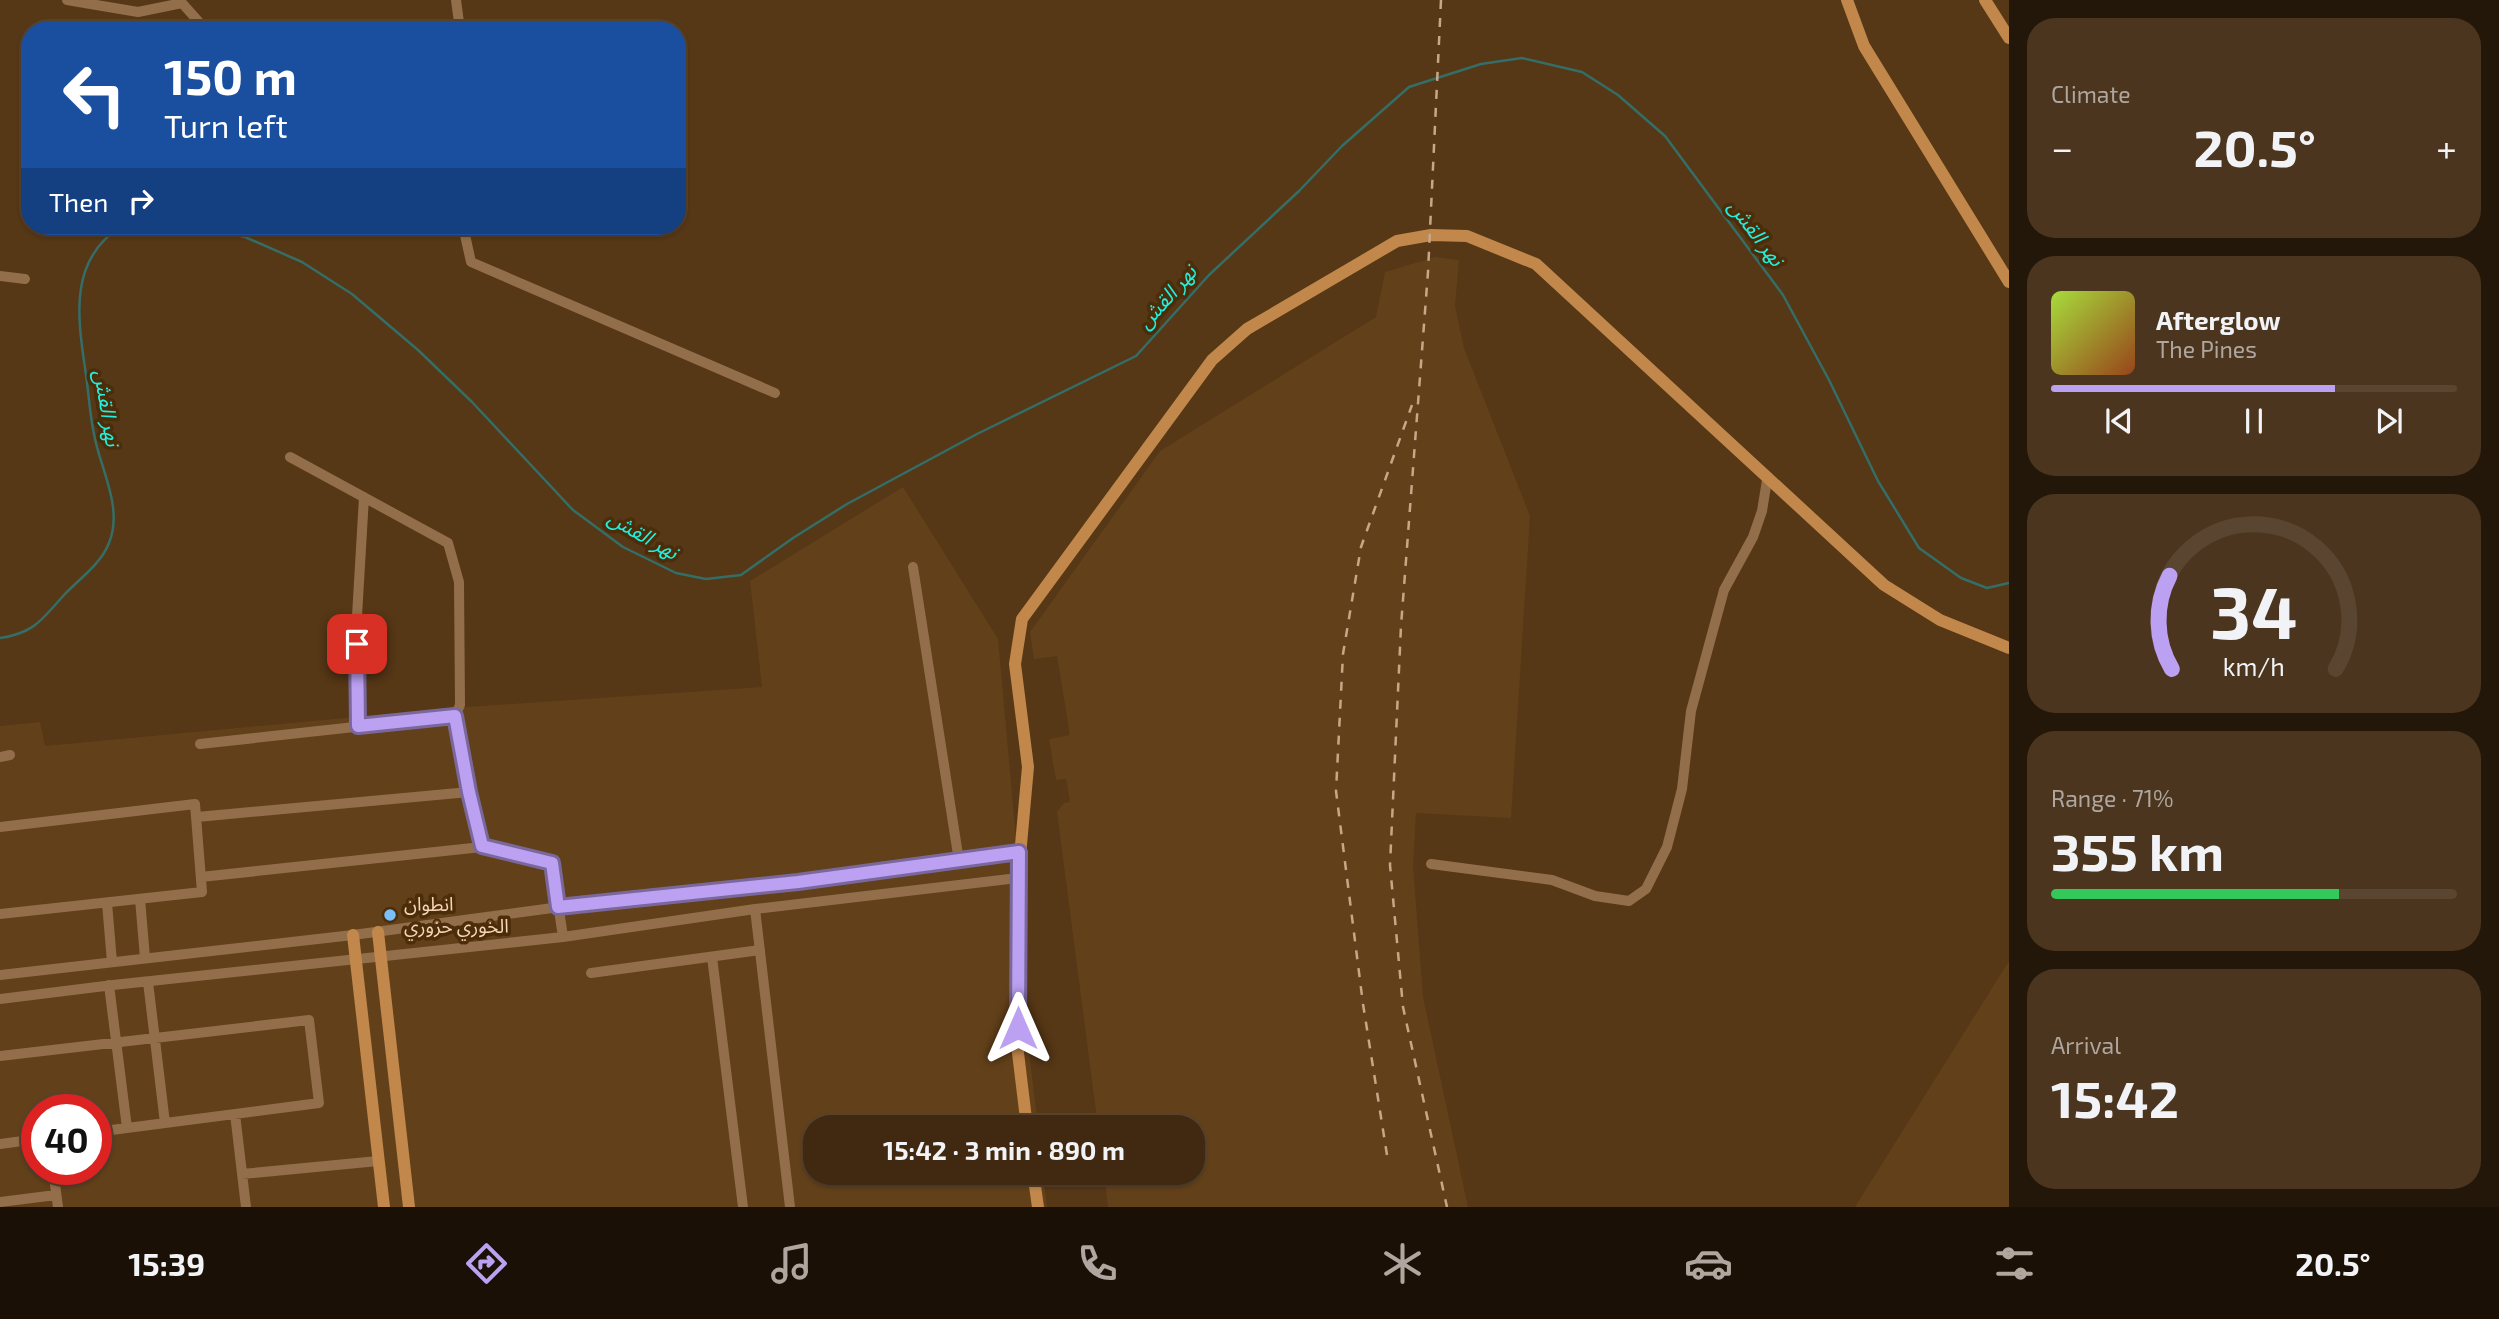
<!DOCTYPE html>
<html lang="en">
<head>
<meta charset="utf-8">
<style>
	:root { --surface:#402910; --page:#4b351e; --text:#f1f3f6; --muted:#aea69f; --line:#594530; --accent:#bca0f2 }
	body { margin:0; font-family:"Exo 2","Noto Sans Arabic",sans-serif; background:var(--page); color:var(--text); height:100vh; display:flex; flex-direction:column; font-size:26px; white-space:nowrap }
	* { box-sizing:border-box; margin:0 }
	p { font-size:23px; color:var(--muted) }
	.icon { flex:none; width:38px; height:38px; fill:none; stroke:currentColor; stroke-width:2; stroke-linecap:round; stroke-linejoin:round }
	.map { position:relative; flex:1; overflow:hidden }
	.side { display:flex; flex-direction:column; gap:18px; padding:18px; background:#231709; width:490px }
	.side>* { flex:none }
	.guide { position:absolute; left:21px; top:21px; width:665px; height:214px; border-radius:28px; box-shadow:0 2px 5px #0004,0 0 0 2px var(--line); background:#1a4fa0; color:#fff; overflow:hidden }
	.speed { position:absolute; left:21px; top:1094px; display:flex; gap:14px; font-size:35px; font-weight:700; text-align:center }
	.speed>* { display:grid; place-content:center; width:91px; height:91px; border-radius:50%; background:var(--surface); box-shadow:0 2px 5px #0004,0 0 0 2px var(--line); line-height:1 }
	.speed .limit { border:10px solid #d22; background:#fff; color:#111 }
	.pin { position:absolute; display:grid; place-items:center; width:60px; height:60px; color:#fff; margin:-30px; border-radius:14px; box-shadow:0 4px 10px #0006 }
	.me { position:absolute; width:77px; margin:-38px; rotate:0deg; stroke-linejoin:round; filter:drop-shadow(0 0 5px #0008) }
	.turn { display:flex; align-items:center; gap:24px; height:147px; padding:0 28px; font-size:32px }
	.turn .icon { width:91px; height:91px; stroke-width:2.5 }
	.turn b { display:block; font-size:49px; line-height:60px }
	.then { display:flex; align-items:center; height:66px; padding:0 28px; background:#0003; gap:14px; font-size:26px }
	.big { font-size:52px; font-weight:700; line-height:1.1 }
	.side .widget { flex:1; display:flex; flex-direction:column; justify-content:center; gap:10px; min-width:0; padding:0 24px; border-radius:28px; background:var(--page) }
	.side .dial { align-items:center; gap:0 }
	.dial svg { height:182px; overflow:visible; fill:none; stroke:var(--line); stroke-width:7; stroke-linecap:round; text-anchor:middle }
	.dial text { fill:var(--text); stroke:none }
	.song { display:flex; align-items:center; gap:21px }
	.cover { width:84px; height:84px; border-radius:10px; background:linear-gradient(135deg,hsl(80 70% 55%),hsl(20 70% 35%)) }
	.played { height:7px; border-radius:4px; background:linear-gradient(90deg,var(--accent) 70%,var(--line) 70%) }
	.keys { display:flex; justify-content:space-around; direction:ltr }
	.heat { display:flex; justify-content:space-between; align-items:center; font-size:38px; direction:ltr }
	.charge { height:10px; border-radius:5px; background:linear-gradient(90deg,#34c759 71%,var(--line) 0) }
	.trip { position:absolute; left:803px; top:1115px; width:402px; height:70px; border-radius:28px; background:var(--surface); box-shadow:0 2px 5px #0004,0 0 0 2px var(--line); font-weight:700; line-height:70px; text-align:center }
	.dock { display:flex; height:112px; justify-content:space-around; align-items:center; background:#1a1006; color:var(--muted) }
	.dock .icon { width:49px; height:49px }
	.dock .active { color:var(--accent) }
	.dock b { font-size:32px; color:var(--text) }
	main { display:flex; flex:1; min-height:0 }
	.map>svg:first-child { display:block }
	.built { fill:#62401a; fill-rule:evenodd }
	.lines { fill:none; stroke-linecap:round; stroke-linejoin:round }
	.stream { stroke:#346e67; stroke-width:2.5 }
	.street { stroke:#936e4a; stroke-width:10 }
	.secondary { stroke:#c1874b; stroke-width:12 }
	.rail { stroke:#c7a788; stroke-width:2.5; stroke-dasharray:9 9; stroke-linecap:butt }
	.route-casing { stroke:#7a689d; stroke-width:18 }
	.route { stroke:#bca0f2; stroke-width:12 }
	.poi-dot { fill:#7abff8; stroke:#4b2d0a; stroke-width:2.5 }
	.labels { text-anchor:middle; stroke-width:7; stroke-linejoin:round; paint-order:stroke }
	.poi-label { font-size:19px; fill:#f6d5b7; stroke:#4b2d0a; text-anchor:start }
	.water-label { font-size:21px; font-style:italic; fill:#22efde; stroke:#4b2d0a }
</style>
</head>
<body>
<main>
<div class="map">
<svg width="2009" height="1207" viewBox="0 0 2009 1207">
	<rect width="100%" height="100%" fill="#563716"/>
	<path class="built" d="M1435,257L1459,260L1455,306L1464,348L1530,516L1511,818L1416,813L1413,865L1423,997L1468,1207H1108L1104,1173L1194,1172V1127H1098L1057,812L1064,803L1070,802L1066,779L1056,780L1049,739L1070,735L1057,656L1034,659L1030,632L1160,451L1376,317L1385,272Z
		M903,487L998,639L1016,838L1010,889L1038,1127H816V1172L1043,1173L1047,1207H0V726L40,722L45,746L452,708L762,687L750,581ZM37,1110H96V1169H37Z
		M2009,961V1207H1855Z"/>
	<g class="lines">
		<path class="stream" d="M190,226L245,237L302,262L352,294L418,350L472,402L573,510L623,547L676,573L706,579L741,575L793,538L847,504L977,434L1136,356L1209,275L1299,191L1342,146L1409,87L1481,64L1522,58L1582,72L1618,95L1665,136L1783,295L1829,380L1878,481L1919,548L1961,578L1987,588L2009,583
			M0,638C35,633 42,619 64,595C79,579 101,564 109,543C123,509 102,472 95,439C90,418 89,396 86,375C78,320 67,260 122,226"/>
		<path class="street" d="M67,0L138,12L182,3L206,30
			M456,0L460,30
			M463,226L471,262L775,393
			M0,276L25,279
			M290,457L448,543L459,582L460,705L455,716L469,792L482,847L552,863L563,937
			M913,567L959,861
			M358,726L357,616L364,497
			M200,744L455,716
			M0,757L10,755
			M197,817L469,792
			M0,827L195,804L202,892L0,914
			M1431,864L1552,880L1595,896L1629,901L1646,889L1667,847L1682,789L1691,711L1724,590L1753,537L1762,511L1767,480
			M201,877L482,847
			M140,899L145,958
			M107,903L112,962
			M755,909L790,1207
			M712,957L743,1207
			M591,973L760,950
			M0,975L353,935L582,904L798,882L1019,852
			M148,982L165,1123
			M109,985L127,1128
			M0,999L113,985L563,937L755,909L1018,878
			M0,1056L309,1020L319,1103L96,1132
			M235,1114L246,1207
			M0,1144L37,1139
			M53,1169L58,1207
			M242,1174L378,1161
			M0,1202L56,1195"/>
		<path class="secondary" d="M1847,0L1864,46L2009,282
			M1985,0L2009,38
			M378,932L409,1207
			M353,935L384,1207
			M1027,1127L1018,1053V878L1028,767L1015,664L1022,619L1212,360L1247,329L1397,241L1431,235L1467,236L1536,264L1884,585L1940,620L2009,648
			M1033,1172L1038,1207"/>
		<path class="rail" d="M1441,0L1428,272L1401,626L1390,865L1403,1007L1447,1207
			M1387,1155L1363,1004L1336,791L1343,654L1361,547L1412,405"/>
	</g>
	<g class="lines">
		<defs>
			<path id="route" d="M357,644L358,726L455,716L469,792L482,846L552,863L558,907L798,882L1019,852L1018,1028"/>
		</defs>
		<use href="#route" class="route-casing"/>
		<use href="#route" class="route"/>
	</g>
	<circle class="poi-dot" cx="390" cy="915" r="7"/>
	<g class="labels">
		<g class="poi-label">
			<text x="404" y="911">انطوان<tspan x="404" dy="22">الخوري حزوري</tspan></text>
		</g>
		<g class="water-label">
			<text transform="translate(1756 233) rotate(53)" y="7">نهر القش</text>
			<text transform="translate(1167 297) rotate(-48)" y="7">نهر القش</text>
			<text transform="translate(107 408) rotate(81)" y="7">نهر القش</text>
			<text transform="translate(643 535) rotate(30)" y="7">نهر القش</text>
		</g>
	</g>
</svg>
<div class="speed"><div class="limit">40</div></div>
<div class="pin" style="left:357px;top:644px;background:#d93025"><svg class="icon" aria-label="arrive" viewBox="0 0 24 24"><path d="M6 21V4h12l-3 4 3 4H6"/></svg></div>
<svg class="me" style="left:1018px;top:1028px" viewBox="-20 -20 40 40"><path d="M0-17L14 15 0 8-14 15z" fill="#bca0f2" stroke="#fff" stroke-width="4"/></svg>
<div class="trip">15:42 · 3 min · 890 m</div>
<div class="guide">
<div class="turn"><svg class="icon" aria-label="left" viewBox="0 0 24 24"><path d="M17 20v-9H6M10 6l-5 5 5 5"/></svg><div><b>150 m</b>Turn left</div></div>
<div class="then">Then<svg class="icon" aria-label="right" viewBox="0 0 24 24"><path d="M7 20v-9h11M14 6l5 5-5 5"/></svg></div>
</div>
</div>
<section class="side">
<div class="widget"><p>Climate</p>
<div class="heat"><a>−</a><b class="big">20.5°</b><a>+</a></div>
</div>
<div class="widget">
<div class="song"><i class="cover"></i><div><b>Afterglow</b><p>The Pines</p></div></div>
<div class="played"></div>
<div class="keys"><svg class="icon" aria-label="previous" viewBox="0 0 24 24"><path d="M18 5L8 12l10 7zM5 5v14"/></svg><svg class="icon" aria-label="pause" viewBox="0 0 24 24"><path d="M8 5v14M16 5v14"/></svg><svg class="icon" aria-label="next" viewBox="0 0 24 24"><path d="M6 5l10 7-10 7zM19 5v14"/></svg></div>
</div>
<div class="widget dial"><svg viewBox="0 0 100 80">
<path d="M14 69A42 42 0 1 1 86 69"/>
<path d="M14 69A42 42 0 0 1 13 28" stroke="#bca0f2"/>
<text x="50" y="56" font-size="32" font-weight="700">34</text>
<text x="50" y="72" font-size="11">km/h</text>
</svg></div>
<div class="widget"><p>Range · 71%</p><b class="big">355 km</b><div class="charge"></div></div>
<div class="widget"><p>Arrival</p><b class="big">15:42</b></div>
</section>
</main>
<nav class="dock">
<b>15:39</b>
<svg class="icon active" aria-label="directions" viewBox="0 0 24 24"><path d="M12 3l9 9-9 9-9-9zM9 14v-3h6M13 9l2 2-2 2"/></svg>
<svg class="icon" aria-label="music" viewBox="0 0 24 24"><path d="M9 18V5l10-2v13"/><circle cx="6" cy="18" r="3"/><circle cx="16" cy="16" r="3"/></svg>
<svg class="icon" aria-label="phone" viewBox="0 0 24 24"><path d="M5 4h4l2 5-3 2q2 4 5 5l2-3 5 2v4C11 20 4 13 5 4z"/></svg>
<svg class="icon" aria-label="climate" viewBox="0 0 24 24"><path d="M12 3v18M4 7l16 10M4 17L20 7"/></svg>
<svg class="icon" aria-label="car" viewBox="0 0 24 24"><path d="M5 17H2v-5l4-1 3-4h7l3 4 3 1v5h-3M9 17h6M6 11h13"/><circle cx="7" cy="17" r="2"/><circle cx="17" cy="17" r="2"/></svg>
<svg class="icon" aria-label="filters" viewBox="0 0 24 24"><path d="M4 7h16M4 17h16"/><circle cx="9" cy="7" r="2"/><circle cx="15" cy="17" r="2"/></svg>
<b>20.5°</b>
</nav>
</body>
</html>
